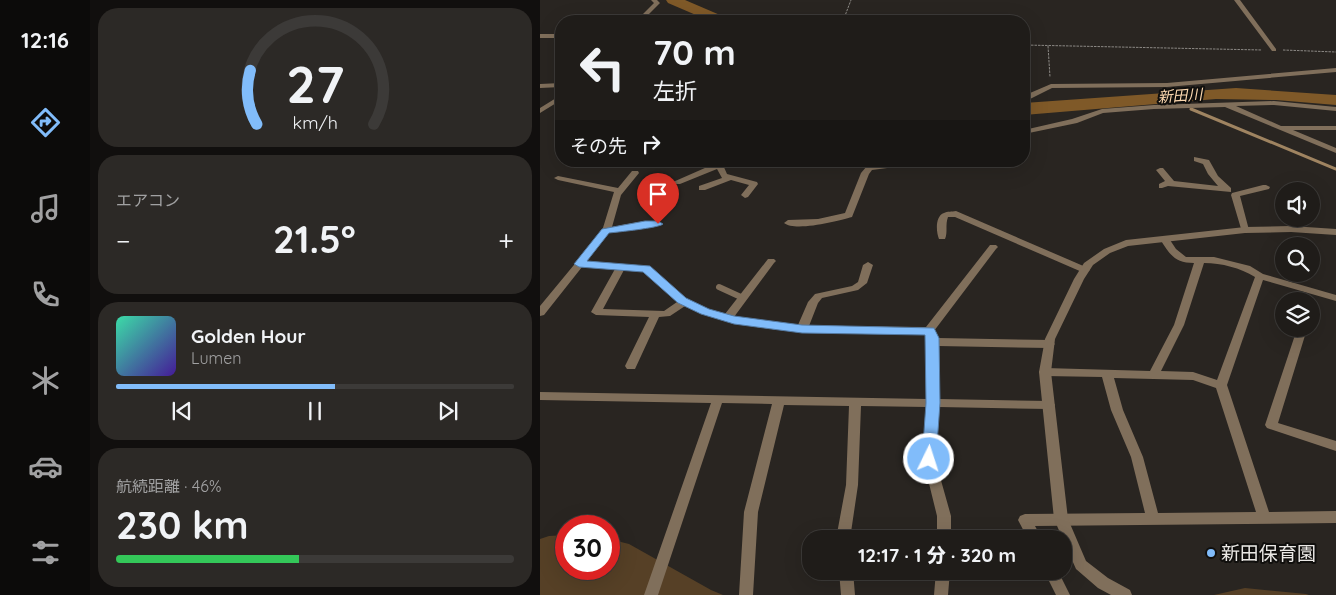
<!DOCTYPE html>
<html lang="ja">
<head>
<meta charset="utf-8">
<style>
	:root { --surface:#1f1c19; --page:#2c2926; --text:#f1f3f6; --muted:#a1a1a2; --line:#3c3a38; --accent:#81bcfa }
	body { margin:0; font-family:Quicksand,"Noto Sans JP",sans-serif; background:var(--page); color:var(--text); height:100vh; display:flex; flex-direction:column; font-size:19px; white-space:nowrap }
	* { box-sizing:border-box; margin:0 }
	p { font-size:16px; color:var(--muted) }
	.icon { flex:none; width:28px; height:28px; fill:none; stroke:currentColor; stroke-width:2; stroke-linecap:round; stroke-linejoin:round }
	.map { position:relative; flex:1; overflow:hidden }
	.side { display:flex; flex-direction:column; gap:8px; padding:8px; background:#110f0e; width:450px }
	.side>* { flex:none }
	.guide { position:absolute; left:15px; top:15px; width:475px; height:152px; border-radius:20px; box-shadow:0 5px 20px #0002,0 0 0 1px var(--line); background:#1f1c19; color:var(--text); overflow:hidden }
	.fabs { position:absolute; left:735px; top:182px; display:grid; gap:10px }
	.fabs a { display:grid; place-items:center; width:45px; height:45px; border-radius:50%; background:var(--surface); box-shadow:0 5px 20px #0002,0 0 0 1px var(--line); font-size:25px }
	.speed { position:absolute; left:15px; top:515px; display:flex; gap:10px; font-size:25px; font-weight:700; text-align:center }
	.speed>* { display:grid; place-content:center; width:65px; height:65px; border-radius:50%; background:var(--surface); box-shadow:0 5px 20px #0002,0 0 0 1px var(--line); line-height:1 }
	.speed .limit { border:8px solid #d22; background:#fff; color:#111 }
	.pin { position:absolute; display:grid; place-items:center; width:42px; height:42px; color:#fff; margin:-51px -21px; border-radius:50% 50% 50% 0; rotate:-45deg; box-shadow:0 0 5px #0007 }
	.pin .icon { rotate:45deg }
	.me { position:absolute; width:55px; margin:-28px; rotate:4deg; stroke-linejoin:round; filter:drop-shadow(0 0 4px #0008) }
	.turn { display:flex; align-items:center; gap:18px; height:105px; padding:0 15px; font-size:22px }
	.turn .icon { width:65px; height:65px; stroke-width:2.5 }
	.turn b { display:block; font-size:35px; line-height:42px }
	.then { display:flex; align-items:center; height:48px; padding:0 15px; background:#0003; gap:10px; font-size:19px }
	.big { font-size:38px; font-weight:800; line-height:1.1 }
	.side .widget { flex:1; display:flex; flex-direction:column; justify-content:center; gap:8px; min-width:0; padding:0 18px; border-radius:20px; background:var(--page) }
	.side .dial { align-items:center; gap:0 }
	.dial svg { height:130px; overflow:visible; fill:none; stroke:var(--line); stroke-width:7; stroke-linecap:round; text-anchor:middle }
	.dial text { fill:var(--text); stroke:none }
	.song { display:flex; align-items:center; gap:15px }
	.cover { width:60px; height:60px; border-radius:8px; background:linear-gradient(135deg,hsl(160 70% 55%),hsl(260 70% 35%)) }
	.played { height:5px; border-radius:2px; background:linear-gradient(90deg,var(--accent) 55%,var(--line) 55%) }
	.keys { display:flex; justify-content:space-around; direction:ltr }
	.heat { display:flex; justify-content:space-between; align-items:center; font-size:28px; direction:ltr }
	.charge { height:8px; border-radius:4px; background:linear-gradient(90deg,#34c759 46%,var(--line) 0) }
	.trip { position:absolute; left:262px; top:530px; width:270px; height:50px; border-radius:20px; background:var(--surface); box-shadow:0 5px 20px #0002,0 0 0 1px var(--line); font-weight:800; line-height:50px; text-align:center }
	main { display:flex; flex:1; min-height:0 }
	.dock { display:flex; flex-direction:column; width:90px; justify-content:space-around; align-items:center; background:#0c0b0a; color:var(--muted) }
	.dock .icon { width:35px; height:35px }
	.dock .on { color:var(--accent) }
	.dock b { font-size:22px; color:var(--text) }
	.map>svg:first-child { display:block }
	.green { fill:#564026 }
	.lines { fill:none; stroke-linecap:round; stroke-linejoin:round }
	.stream-far1 { stroke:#9f8461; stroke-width:2.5 }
	.stream { stroke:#9f8461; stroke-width:3 }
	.river { fill:#7f5928; fill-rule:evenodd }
	.path { stroke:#8b8884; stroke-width:1; stroke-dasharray:2.5 1; stroke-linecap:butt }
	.service { stroke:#806f5b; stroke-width:6 }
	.minor { fill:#806f5b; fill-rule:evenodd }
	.tertiary { fill:#806f5b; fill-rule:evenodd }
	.route { fill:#81bcfa; stroke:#547aa2 }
	.poi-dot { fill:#81bcfa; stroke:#100f0d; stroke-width:2 }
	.labels { text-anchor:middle; stroke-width:4; stroke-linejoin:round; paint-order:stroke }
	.far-water-label { font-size:15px; font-style:italic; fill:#fcd8af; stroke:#100f0d }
	.near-poi-label { font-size:19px; fill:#eae8e5; stroke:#100f0d; text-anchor:start }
</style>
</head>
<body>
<main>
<nav class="dock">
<b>12:16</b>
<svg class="icon on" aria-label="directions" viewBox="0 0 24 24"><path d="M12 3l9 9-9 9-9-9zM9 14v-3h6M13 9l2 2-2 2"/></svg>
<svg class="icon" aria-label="music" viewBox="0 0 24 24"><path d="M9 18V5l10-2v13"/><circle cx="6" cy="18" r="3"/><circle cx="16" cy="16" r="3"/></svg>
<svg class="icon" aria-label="phone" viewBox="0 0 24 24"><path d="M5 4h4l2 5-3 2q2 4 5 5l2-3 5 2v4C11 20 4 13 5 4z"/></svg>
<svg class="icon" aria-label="climate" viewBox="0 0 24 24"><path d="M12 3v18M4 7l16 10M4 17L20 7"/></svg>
<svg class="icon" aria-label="car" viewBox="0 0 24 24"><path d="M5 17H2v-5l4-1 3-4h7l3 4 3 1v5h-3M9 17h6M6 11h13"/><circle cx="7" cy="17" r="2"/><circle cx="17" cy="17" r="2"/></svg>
<svg class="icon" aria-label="filters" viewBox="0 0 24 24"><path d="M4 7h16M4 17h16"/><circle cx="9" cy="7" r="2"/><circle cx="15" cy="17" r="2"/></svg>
</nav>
<section class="side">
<div class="widget dial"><svg viewBox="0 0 100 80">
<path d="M14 69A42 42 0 1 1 86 69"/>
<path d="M14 69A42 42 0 0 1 10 36" stroke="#81bcfa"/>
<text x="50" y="56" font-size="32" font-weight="700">27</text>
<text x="50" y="72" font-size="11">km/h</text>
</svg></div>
<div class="widget"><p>エアコン</p>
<div class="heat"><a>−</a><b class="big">21.5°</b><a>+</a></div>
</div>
<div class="widget">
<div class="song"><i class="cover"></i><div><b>Golden Hour</b><p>Lumen</p></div></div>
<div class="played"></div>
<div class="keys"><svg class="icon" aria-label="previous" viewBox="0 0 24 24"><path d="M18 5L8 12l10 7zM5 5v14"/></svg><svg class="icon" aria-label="pause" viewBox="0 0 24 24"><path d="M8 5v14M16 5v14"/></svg><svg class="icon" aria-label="next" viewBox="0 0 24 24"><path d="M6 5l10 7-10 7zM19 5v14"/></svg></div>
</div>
<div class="widget"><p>航続距離 · 46%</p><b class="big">230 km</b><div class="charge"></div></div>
</section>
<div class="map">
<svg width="796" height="595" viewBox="0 0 796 595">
	<rect width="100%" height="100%" fill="#292521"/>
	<path class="green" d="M26,535V569H69V539L89,544L171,590L183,595H0V539L9,536Z
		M705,588L766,594L769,595H674Z"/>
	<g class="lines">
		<path class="stream-far1" d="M641,97L643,99"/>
		<path class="stream" d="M642,98L645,102
			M651,109L796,169"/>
		<path class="river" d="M126,0H145L187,18L189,21H170L128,3Z
			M696,88L796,95V105L736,100L676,99L484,115V103Z"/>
		<path class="path" d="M303,21L311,0
			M484,45L722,50
			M508,46L510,77
			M743,50L796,52"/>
		<path class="service" d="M179,287L203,298"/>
		<path class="minor" d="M111,0H117L120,3L102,21H96L114,3Z
			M694,0H700L736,49V51H732Z
			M0,34H21V38H0Z
			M796,68V72L627,87L512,88L484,102V97L490,93L511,84L627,83Z
			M21,83V87L0,88V84Z
			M21,95V100L0,113V108Z
			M734,101L796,107V111L734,105L696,106L741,126H796V130H753L796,148V153L685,107L614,109L563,113L537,123L484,134V130L532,119L562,109L614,105Z
			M654,157L669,160L678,176L691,188V192L628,186L622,188H619V184L625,181L616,170L620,168H623L634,181L678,186L668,174L663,164L654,161Z
			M177,161H186L183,165L187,174L217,182L218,184L208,197L205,198L201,195L209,185L191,180L165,190H159V186L182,178L177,169L140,184H134L133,182L174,164Z
			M299,161H307L304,167H301L297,165Z
			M364,161H389L385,163L332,170L329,174L312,217C298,221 255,232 244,223L248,220L278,219L305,213L321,173L327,166Z
			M92,171H98L99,173L81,195L72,227C84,225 112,217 122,224C119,226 78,232 69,233L46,262L110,267L146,299L169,310L185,314L228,259H234L236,261L234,263L194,317L258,325L268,302L275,294L312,286L318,282L323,265L328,262L333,265L327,283L318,290L282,298L278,303L269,326L386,327L450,245H456L458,247L456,249L394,331L398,338L510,340L515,344L510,348L398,346L399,399L509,401L513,402L515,405L513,408L509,409L399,407L395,459L411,516V539H397V516L383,459L387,407L321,406L318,485L310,539H296L306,485L309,406L244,405L218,512L213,595H199L204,512L232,404L182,403L118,595H104L171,403L0,400V392L387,399L388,338L386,334C311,333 213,339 145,306L130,316L119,317L95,369H87L85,366L109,317L56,315L51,312L75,269L42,267L4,315L0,316V306L62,231L74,192L18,180L14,178L18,176L78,188ZM84,270L104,272L137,302L124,311L63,309Z
			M723,185H726L730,187L729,189L700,196L709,230L705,233L702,232L691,195L692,193Z
			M416,211L548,268L550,270L545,273L542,272L415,217H408C405,225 408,232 405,239H399C396,232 395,216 404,213C407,211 412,212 416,211Z
			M625,236L628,237L636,249L646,257H674L710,266L723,274L796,295V301L723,280L687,385L729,512L796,511V523L495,526L502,539H488L478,520L480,516L485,514L605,513L591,457L571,410L562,377L505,376L501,375L499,372L501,369L505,368L610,371L634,325L654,263C635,263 630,255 620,239ZM664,263C682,263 700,268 715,277L677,380L653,372L621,371L644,325ZM574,378L653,380L676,388L716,512L618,513L603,457L583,410Z
			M757,329H767L738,423L796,441V451L727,428L725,425Z
			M299,571H313L315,595H301Z
			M396,571H410L408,595H394Z
			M504,571H518L530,595H516Z"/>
		<path class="tertiary" d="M751,226L796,229V235L751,232L705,233L588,246L570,253L553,265L544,279L515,339L511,372L528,519L546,561L568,578L590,590L592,595H571L558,588L536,569L514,519L499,372L505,339L534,279L544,263L564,249L586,240L705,227Z"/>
	</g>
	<path class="route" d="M105,221H118L123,224C119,228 78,232 69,233L47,261L110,266L146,298L169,309L194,316L262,325L394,328L399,338L400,403L396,459L394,463L389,464L384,463L382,459L386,403L385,335L262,333L194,324L161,314L138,303L103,272L39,267L34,264L62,229Z"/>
	<circle class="poi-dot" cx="671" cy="553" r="5"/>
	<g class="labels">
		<g class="far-water-label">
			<text transform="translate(640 96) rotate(-4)" y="5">新田川</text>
		</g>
		<g class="near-poi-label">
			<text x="681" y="560">新田保育園</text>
		</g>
	</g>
</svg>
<div class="fabs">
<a><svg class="icon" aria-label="sound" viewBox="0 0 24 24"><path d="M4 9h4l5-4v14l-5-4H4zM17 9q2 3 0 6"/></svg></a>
<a><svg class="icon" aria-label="search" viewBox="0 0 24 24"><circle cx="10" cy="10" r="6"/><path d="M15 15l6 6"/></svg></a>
<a><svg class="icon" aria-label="layers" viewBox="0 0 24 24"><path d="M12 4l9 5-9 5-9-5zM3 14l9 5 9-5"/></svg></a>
</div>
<div class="speed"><div class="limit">30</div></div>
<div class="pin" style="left:118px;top:224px;background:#d93025"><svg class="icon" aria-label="arrive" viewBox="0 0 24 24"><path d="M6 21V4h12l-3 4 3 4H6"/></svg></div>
<svg class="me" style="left:389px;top:459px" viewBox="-20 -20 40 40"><circle r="17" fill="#81bcfa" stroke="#fff" stroke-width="3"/><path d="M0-11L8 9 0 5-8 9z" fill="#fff"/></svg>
<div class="trip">12:17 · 1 分 · 320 m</div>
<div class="guide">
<div class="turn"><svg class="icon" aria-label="left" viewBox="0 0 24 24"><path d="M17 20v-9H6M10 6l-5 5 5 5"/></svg><div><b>70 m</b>左折</div></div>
<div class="then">その先<svg class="icon" aria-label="right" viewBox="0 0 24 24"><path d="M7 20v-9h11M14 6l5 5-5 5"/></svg></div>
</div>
</div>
</main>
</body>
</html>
